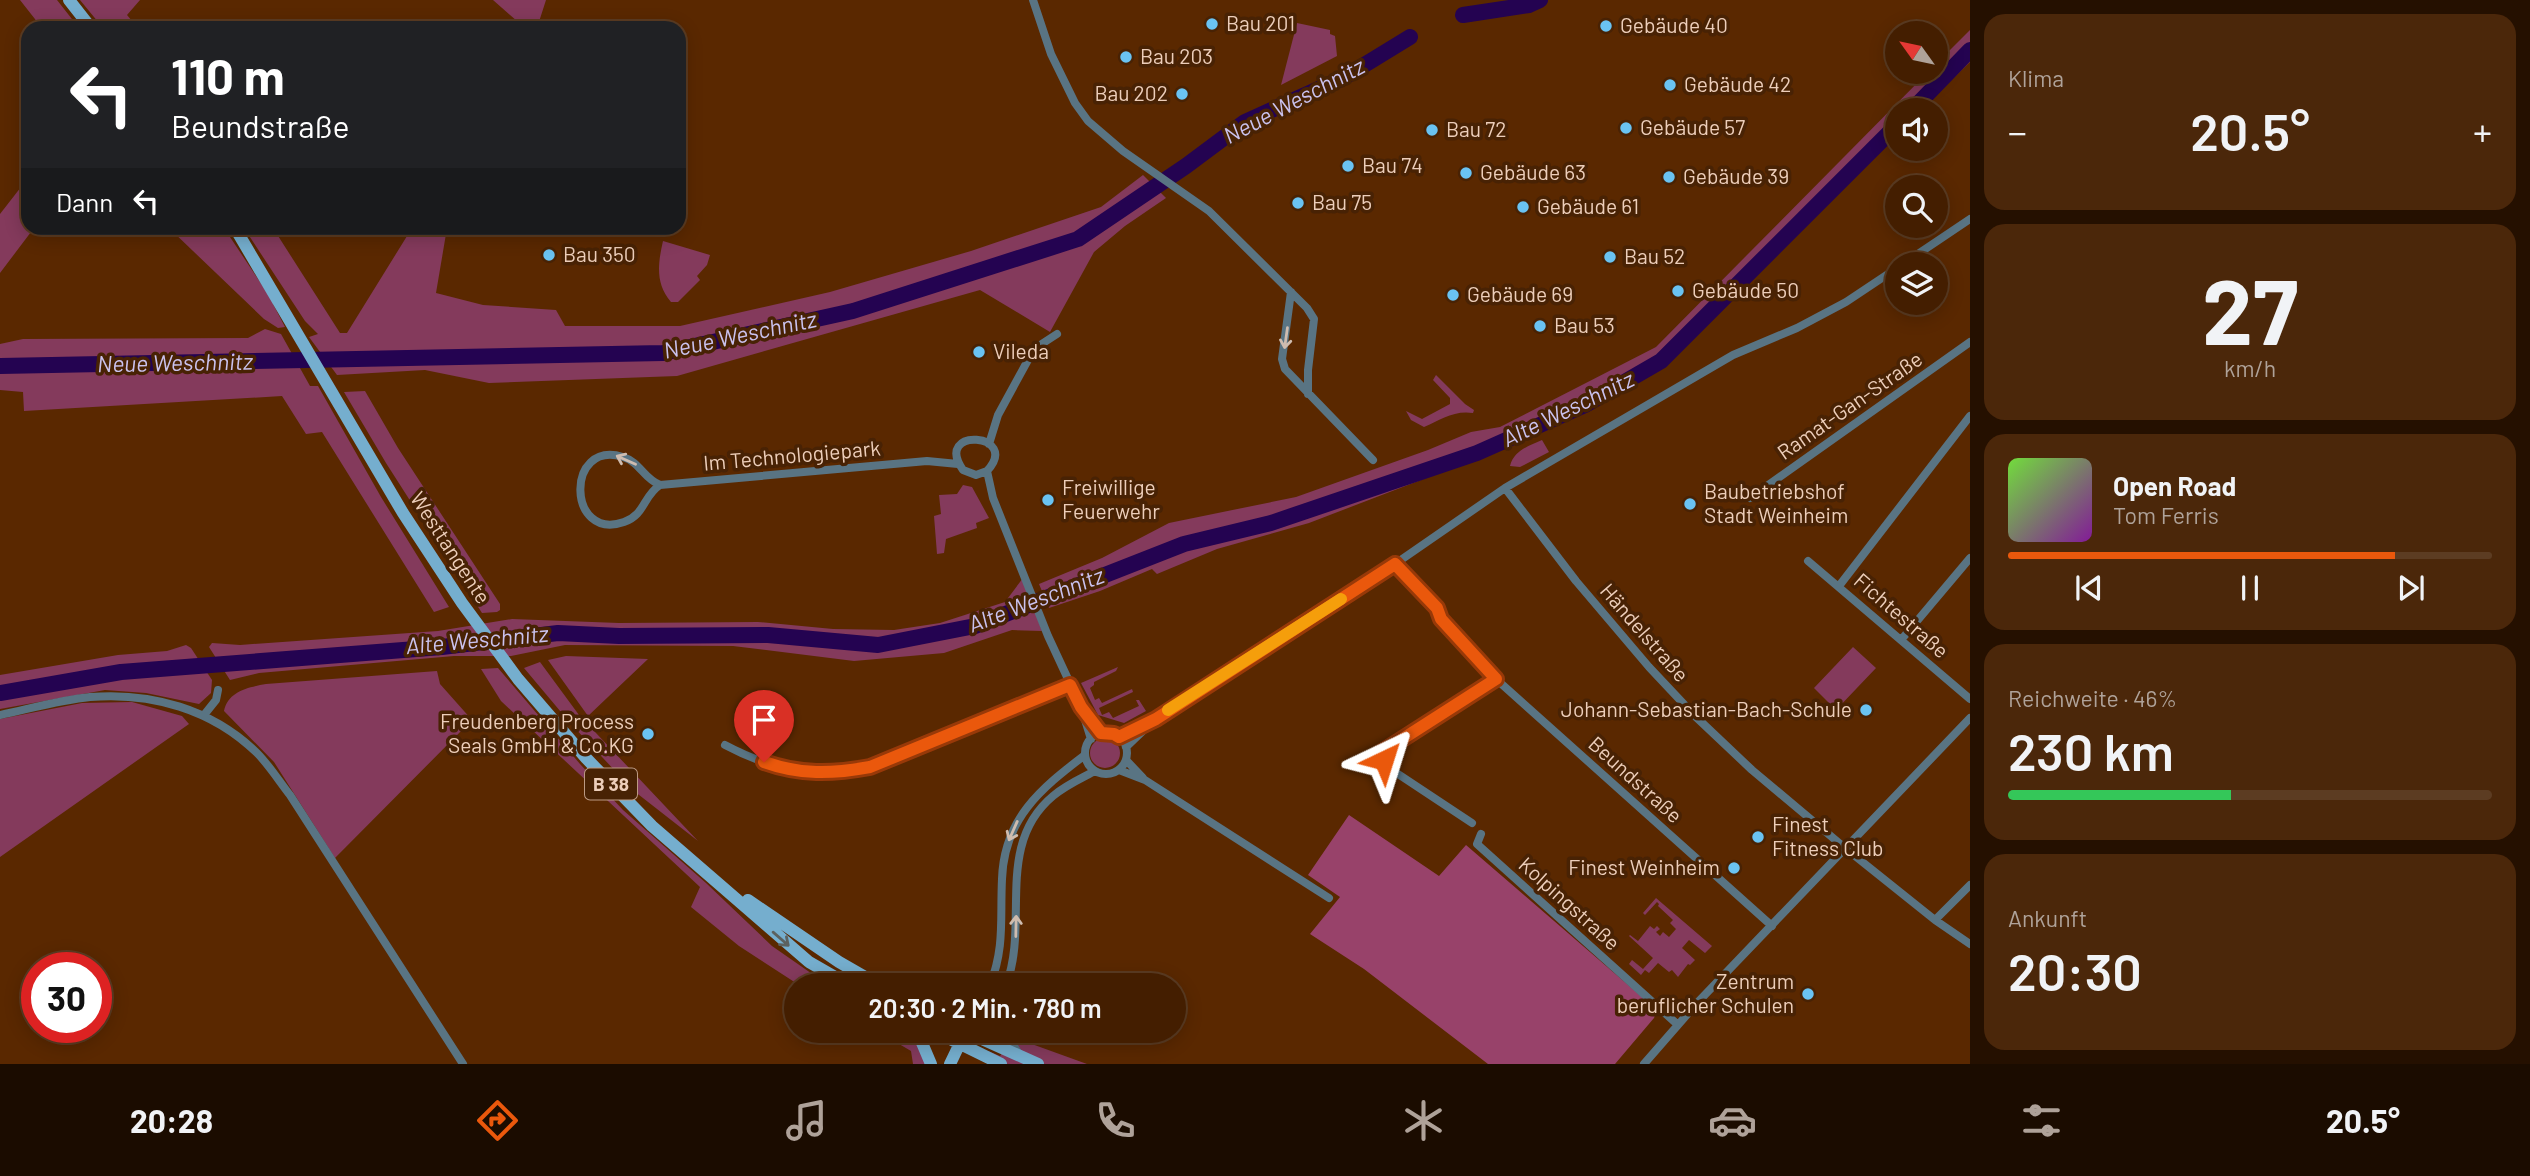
<!DOCTYPE html>
<html lang="de">
<head>
<meta charset="utf-8">
<style>
	:root { --surface:#441e00; --page:#4b270a; --text:#f1f3f6; --muted:#afa299; --line:#5c3c22; --accent:#ea580c }
	body { margin:0; font-family:Barlow,sans-serif; background:var(--page); color:var(--text); height:100vh; display:flex; flex-direction:column; font-size:26px; white-space:nowrap }
	* { box-sizing:border-box; margin:0 }
	p { font-size:23px; color:var(--muted) }
	.icon { flex:none; width:38px; height:38px; fill:none; stroke:currentColor; stroke-width:2; stroke-linecap:round; stroke-linejoin:round }
	.map { position:relative; flex:1; overflow:hidden }
	.side { display:flex; flex-direction:column; gap:14px; padding:14px; background:#251000; width:560px }
	.side>* { flex:none }
	.top-card { position:absolute; left:21px; top:21px; width:665px; height:214px; border-radius:21px; box-shadow:0 4px 18px #0003,0 0 0 2px var(--line); background:#202124; color:#fff; overflow:hidden }
	.needle { width:46px; rotate:303deg }
	.tools { position:absolute; left:1885px; top:21px; display:grid; gap:14px }
	.tools a { display:grid; place-items:center; width:63px; height:63px; border-radius:50%; background:var(--surface); box-shadow:0 4px 18px #0003,0 0 0 2px var(--line); font-size:35px }
	.speed { position:absolute; left:21px; top:952px; display:flex; gap:14px; font-size:35px; font-weight:700; text-align:center }
	.speed>* { display:grid; place-content:center; width:91px; height:91px; border-radius:50%; background:var(--surface); box-shadow:0 4px 18px #0003,0 0 0 2px var(--line); line-height:1 }
	.speed .limit { border:10px solid #d22; background:#fff; color:#111 }
	.pin { position:absolute; display:grid; place-items:center; width:60px; height:60px; color:#fff; margin:-72px -30px; border-radius:50% 50% 50% 0; rotate:-45deg; box-shadow:0 0 7px #0007 }
	.pin .icon { rotate:45deg }
	.me { position:absolute; width:77px; margin:-38px; rotate:41deg; stroke-linejoin:round; filter:drop-shadow(0 0 5px #0008) }
	.turn { display:flex; align-items:center; gap:24px; height:147px; padding:0 35px; font-size:32px }
	.turn .icon { width:91px; height:91px; stroke-width:2.5 }
	.turn b { display:block; font-size:49px; line-height:60px }
	.then { display:flex; align-items:center; height:66px; padding:0 35px; background:#0003; gap:14px; font-size:26px }
	.big { font-size:52px; font-weight:600; line-height:1.1 }
	.side .card { flex:1; display:flex; flex-direction:column; justify-content:center; gap:10px; min-width:0; padding:0 24px; border-radius:21px; background:var(--page) }
	.side .dial { align-items:center; gap:0 }
	.dial b { font-size:91px; line-height:1 }
	.song { display:flex; align-items:center; gap:21px }
	.cover { width:84px; height:84px; border-radius:10px; background:linear-gradient(135deg,hsl(100 70% 55%),hsl(290 70% 35%)) }
	.played { height:7px; border-radius:4px; background:linear-gradient(90deg,var(--accent) 80%,var(--line) 80%) }
	.keys { display:flex; justify-content:space-around; direction:ltr }
	.heat { display:flex; justify-content:space-between; align-items:center; font-size:38px; direction:ltr }
	.charge { height:10px; border-radius:5px; background:linear-gradient(90deg,#34c759 46%,var(--line) 0) }
	.trip { position:absolute; left:784px; top:973px; width:402px; height:70px; border-radius:35px; background:var(--surface); box-shadow:0 4px 18px #0003,0 0 0 2px var(--line); font-weight:600; line-height:70px; text-align:center }
	.menu { display:flex; height:112px; justify-content:space-around; align-items:center; background:#1b0c00; color:var(--muted) }
	.menu .icon { width:49px; height:49px }
	.menu .selected { color:var(--accent) }
	.menu b { font-size:32px; color:var(--text) }
	main { display:flex; flex:1; min-height:0 }
	.map>svg:first-child { display:block }
	.green { fill:#843a5c }
	.forest { fill:#98426a }
	.lines { fill:none; stroke-linecap:round; stroke-linejoin:round }
	.river { stroke:#240351; stroke-width:16 }
	.minor { stroke:#597483; stroke-width:8 }
	.primary { stroke:#75aece; stroke-width:12 }
	.oneway { stroke:#cfbcaf }
	.oneway2 { stroke:#5c615f }
	.route-casing { stroke:#983908; stroke-width:18 }
	.route { stroke:#ea580c; stroke-width:12 }
	.slow { stroke:#f59e0b; stroke-width:12 }
	.poi-dot { fill:#6ac3f2; stroke:#482204; stroke-width:2.5 }
	.labels { text-anchor:middle; stroke-width:7; stroke-linejoin:round; paint-order:stroke }
	.shield { fill:#482204; stroke:#bc9a83; stroke-width:2 }
	.shield-label { font-size:19px; font-weight:bold; fill:#edceba }
	.poi-label { font-size:21px; fill:#edceba; stroke:#482204; text-anchor:start }
	.street-label { font-size:21px; fill:#edceba; stroke:#482204 }
	.water-label { font-size:23px; font-style:italic; fill:#cac2ee; stroke:#482204 }
</style>
</head>
<body>
<main>
<div class="map">
<svg width="1970" height="1064" viewBox="0 0 1970 1064">
	<rect width="100%" height="100%" fill="#5a2800"/>
	<path class="green" d="M20,0H57L79,28H42Z
		M80,0H140L127,15L138,28H103Z
		M493,0H546L537,28H525Z
		M1297,23L1330,30V34L1335,36L1337,56L1281,85Z
		M1970,30V62L1920,110H1897V132L1824,207L1665,361L1499,450L1309,523L1217,549L1157,574L1152,569L1100,591L1049,608L1039,584L1102,558L1169,523L1296,497L1428,450L1471,432L1500,427L1656,347L1928,72H1936V64Z
		M1143,175L1166,198L1125,226L1094,252L1050,332L980,290L677,376L489,383L425,370L337,375L309,337L318,334L305,321L244,228H273L340,333H347L412,228H447L436,293L483,305L556,310L565,326H680L830,292L971,251L1101,207Z
		M28,178V228H34L0,273V214Z
		M169,228H224L274,303L273,304L285,327L278,328L264,319Z
		M663,241L710,255L707,265L697,276L700,280L678,302H671C655,284 658,263 663,241Z
		M265,329L281,334L310,386H318L381,497L449,607L434,612L322,432L306,434L282,396L24,411L23,392L0,390V344L23,339L248,338Z
		M1436,375L1465,404L1474,410L1473,413C1454,410 1440,420 1424,427L1411,420L1406,411L1422,419L1450,404V398L1433,380Z
		M365,391L398,448L500,604V610L497,612L482,613L386,463L344,392Z
		M1542,440L1549,452L1520,467L1510,466C1514,450 1529,446 1542,440Z
		M963,485L972,487L989,518L976,523L977,528L946,539L944,553L937,554L934,516L941,514L939,495L957,494Z
		M1023,578L1042,631L1012,630L944,653L854,661L733,646L565,645L511,656H454L259,673L230,680L209,647L212,643L240,645L438,631L512,619L619,623L758,622L833,629L894,630L940,623L1005,602Z
		M186,645L191,648L212,680L211,693L199,704L146,693L105,690L0,709V675L118,655L167,651Z
		M1853,647L1876,668L1836,710L1814,688Z
		M566,656L648,659L588,716L548,660Z
		M540,662L579,715L698,841L634,791L571,724L524,668Z
		M1118,667L1116,671L1094,682V685L1090,688L1095,700L1099,698L1102,703L1132,689L1133,692L1099,708L1102,715L1109,712L1113,718L1139,706L1136,700H1139L1146,711L1124,723L1098,715L1081,683Z
		M498,668L580,764L623,810L706,883L772,946L828,985H799L739,946L691,907L700,887L501,701L481,669Z
		M437,671L440,684L472,720L335,858L274,762L224,711C228,691 249,687 266,684Z
		M132,702L182,716L189,724L0,857V719L82,703Z
		M1090 753a15 15 0 1 1 30 0a15 15 0 1 1-30 0Z
		M1656,898L1712,946L1705,953L1689,940L1682,948L1695,960L1690,965L1688,964L1678,977L1672,970L1669,972L1658,963L1649,973L1645,970L1641,975L1629,964L1632,960L1643,969L1653,958L1629,936L1630,935L1638,941L1650,926L1654,929L1657,926L1660,929L1656,932L1660,936L1663,932L1669,937L1676,929L1670,923L1673,920L1658,906L1659,904L1657,902L1645,915L1643,913Z
		M877,1031H907L917,1040L927,1064H913L911,1051Z
		M1016,1034L1029,1043L1087,1064H993L988,1051L1000,1056Z"/>
	<path class="forest" d="M1349,815L1439,876L1466,845L1657,1010L1654,1018L1615,1064H1488L1364,969L1310,934L1340,897L1308,875Z"/>
	<g class="lines">
		<path class="river" d="M1463,15L1529,5L1540,0
			M1912,110L1970,50
			M0,366L663,353L853,311L1078,239L1186,166L1245,122L1343,78L1410,37
			M0,693L121,672L442,647L558,633L619,636L768,635L878,645L975,626L1184,544L1271,523L1477,453L1585,405L1661,361L1897,125"/>
		<path class="minor" d="M1033,0L1051,54L1075,103L1088,121L1123,151L1209,211L1307,308L1314,319L1308,370V394
			M1903,264L1970,219
			M1291,292L1282,359L1285,369L1373,460
			M989,444L998,415L1034,349L1057,334
			M987,471L976,475L963,470C932,426 1022,433 987,471L993,498L1048,636L1081,707L1091,739
			M660,485C643,478 640,462 623,457C565,439 567,542 624,522C645,515 643,496 660,485L927,461L958,464
			M1505,488L1576,581L1649,667L1696,717L1752,770L1845,848L1935,920L1970,944
			M1750,498L1970,342
			M1808,561L1970,699
			M1395,564L1437,608L1441,619L1496,679L1772,926
			M1839,586L1970,416
			M1901,640L1970,558
			M1085,712L1101,733
			M0,715C29,709 60,700 90,697C151,692 212,709 257,753C269,765 279,781 290,795L463,1064
			M204,715L216,700L218,690
			M1085 753a21 21 0 1 1 42 0a21 21 0 1 1-42 0Z
			M1119,737L1154,720L1395,564L1505,488L1733,355L1797,328L1846,302L1897,268
			M725,745C774,771 815,778 870,767L1070,685
			M1126,747L1149,725
			M1126,760L1143,778
			M1119,770L1145,780L1329,898
			M1472,823L1392,770L1379,754L1496,679
			M1481,834L1477,844L1677,1024
			M1935,920L1970,885
			M990,985C1005,947 1000,919 1002,879C1004,819 1040,789 1085,755
			M1006,985C1030,923 994,845 1053,796C1066,785 1080,779 1095,771
			M1004,1031L1019,1054
			M1644,1064L1698,1002L1970,718"/>
		<path class="primary" d="M69,0L91,28
			M235,228L403,513L462,603L518,679L586,758L652,826L809,962L849,985
			M748,900L839,962L879,985
			M917,1031L931,1064
			M934,1031L1001,1064
			M964,1031L1038,1064
			M950,1064L962,1039"/>
	</g>
	<defs><path id="oneway-shaft" d="M-6 0H5M1.5-3L5.5 0L1.5 3" fill="none" stroke-width="1.6" stroke-linecap="round" stroke-linejoin="round" transform="scale(1.75)"/></defs>
	<g class="oneway">
		<use href="#oneway-shaft" transform="translate(1286 338) rotate(98)"/>
		<use href="#oneway-shaft" transform="translate(626 460) rotate(-156)"/>
		<use href="#oneway-shaft" transform="translate(1013 831) rotate(114)"/>
		<use href="#oneway-shaft" transform="translate(1016 926) rotate(-89)"/>
	</g>
	<use class="oneway2" href="#oneway-shaft" transform="translate(781 939) rotate(41)"/>
	<g class="lines">
		<defs>
			<path id="route" d="M764,762C800,775 832,774 870,767L1070,685L1081,707L1101,733L1114,734L1119,737L1156,719L1395,564L1437,608L1441,619L1496,679L1379,754L1384,760"/>
		</defs>
		<use href="#route" class="route-casing"/>
		<use href="#route" class="route"/>
		<path class="slow" d="M1168,710L1341,599"/>
	</g>
	<g class="poi-dot">
		<circle cx="1212" cy="24" r="7"/>
		<circle cx="1606" cy="26" r="7"/>
		<circle cx="1126" cy="57" r="7"/>
		<circle cx="1670" cy="85" r="7"/>
		<circle cx="1182" cy="94" r="7"/>
		<circle cx="1626" cy="128" r="7"/>
		<circle cx="1432" cy="130" r="7"/>
		<circle cx="1348" cy="166" r="7"/>
		<circle cx="1466" cy="173" r="7"/>
		<circle cx="1669" cy="177" r="7"/>
		<circle cx="1298" cy="203" r="7"/>
		<circle cx="1523" cy="207" r="7"/>
		<circle cx="549" cy="255" r="7"/>
		<circle cx="1610" cy="257" r="7"/>
		<circle cx="1678" cy="291" r="7"/>
		<circle cx="1453" cy="295" r="7"/>
		<circle cx="1540" cy="326" r="7"/>
		<circle cx="979" cy="352" r="7"/>
		<circle cx="1048" cy="500" r="7"/>
		<circle cx="1690" cy="504" r="7"/>
		<circle cx="1866" cy="710" r="7"/>
		<circle cx="648" cy="734" r="7"/>
		<circle cx="1758" cy="837" r="7"/>
		<circle cx="1734" cy="868" r="7"/>
		<circle cx="1808" cy="994" r="7"/>
	</g>
	<g class="labels">
		<rect class="shield" x="585" y="768.5" width="52" height="31" rx="5"/>
		<g class="shield-label">
			<text x="611" y="791">B 38</text>
		</g>
		<g class="poi-label">
			<text x="1226" y="31">Bau 201</text>
			<text x="1620" y="33">Gebäude 40</text>
			<text x="1140" y="64">Bau 203</text>
			<text x="1684" y="92">Gebäude 42</text>
			<text x="1168" y="101" text-anchor="end">Bau 202</text>
			<text x="1640" y="135">Gebäude 57</text>
			<text x="1446" y="137">Bau 72</text>
			<text x="1362" y="173">Bau 74</text>
			<text x="1480" y="180">Gebäude 63</text>
			<text x="1683" y="184">Gebäude 39</text>
			<text x="1312" y="210">Bau 75</text>
			<text x="1537" y="214">Gebäude 61</text>
			<text x="563" y="262">Bau 350</text>
			<text x="1624" y="264">Bau 52</text>
			<text x="1692" y="298">Gebäude 50</text>
			<text x="1467" y="302">Gebäude 69</text>
			<text x="1554" y="333">Bau 53</text>
			<text x="993" y="359">Vileda</text>
			<text x="1062" y="495">Freiwillige<tspan x="1062" dy="24">Feuerwehr</tspan></text>
			<text x="1704" y="499">Baubetriebshof<tspan x="1704" dy="24">Stadt Weinheim</tspan></text>
			<text x="1852" y="717" text-anchor="end">Johann-Sebastian-Bach-Schule</text>
			<text x="634" y="729" text-anchor="end">Freudenberg Process<tspan x="634" dy="24">Seals GmbH &amp; Co.KG</tspan></text>
			<text x="1772" y="832">Finest<tspan x="1772" dy="24">Fitness Club</tspan></text>
			<text x="1720" y="875" text-anchor="end">Finest Weinheim</text>
			<text x="1794" y="989" text-anchor="end">Zentrum<tspan x="1794" dy="24">beruflicher Schulen</tspan></text>
		</g>
		<g class="street-label">
			<text transform="translate(1850 406) rotate(-35)" y="7">Ramat-Gan-Straße</text>
			<text transform="translate(792 456) rotate(-5)" y="7">Im Technologiepark</text>
			<text transform="translate(450 548) rotate(57)" y="7">Westtangente</text>
			<text transform="translate(1901 616) rotate(41)" y="7">Fichtestraße</text>
			<text transform="translate(1644 633) rotate(49)" y="7">Händelstraße</text>
			<text transform="translate(1635 780) rotate(42)" y="7">Beundstraße</text>
			<text transform="translate(1569 904) rotate(42)" y="7">Kolpingstraße</text>
		</g>
		<g class="water-label">
			<text transform="translate(1294 101) rotate(-28)" y="8">Neue Weschnitz</text>
			<text transform="translate(740 335) rotate(-12)" y="8">Neue Weschnitz</text>
			<text transform="translate(175 363) rotate(-1)" y="8">Neue Weschnitz</text>
			<text transform="translate(1568 409) rotate(-26)" y="8">Alte Weschnitz</text>
			<text transform="translate(1036 600) rotate(-21)" y="8">Alte Weschnitz</text>
			<text transform="translate(477 640) rotate(-5)" y="8">Alte Weschnitz</text>
		</g>
	</g>
</svg>
<div class="tools">
<a><svg class="needle" viewBox="-14 -14 28 28"><path d="M0-13l5 13h-10z" fill="#e53935"/><path d="M0 13l5-13h-10z" fill="#afa299"/></svg></a>
<a><svg class="icon" aria-label="sound" viewBox="0 0 24 24"><path d="M4 9h4l5-4v14l-5-4H4zM17 9q2 3 0 6"/></svg></a>
<a><svg class="icon" aria-label="search" viewBox="0 0 24 24"><circle cx="10" cy="10" r="6"/><path d="M15 15l6 6"/></svg></a>
<a><svg class="icon" aria-label="layers" viewBox="0 0 24 24"><path d="M12 4l9 5-9 5-9-5zM3 14l9 5 9-5"/></svg></a>
</div>
<div class="speed"><div class="limit">30</div></div>
<div class="pin" style="left:764px;top:762px;background:#d93025"><svg class="icon" aria-label="arrive" viewBox="0 0 24 24"><path d="M6 21V4h12l-3 4 3 4H6"/></svg></div>
<svg class="me" style="left:1384px;top:760px" viewBox="-20 -20 40 40"><path d="M0-17L14 15 0 8-14 15z" fill="#ea580c" stroke="#fff" stroke-width="4"/></svg>
<div class="trip">20:30 · 2 Min. · 780 m</div>
<div class="top-card">
<div class="turn"><svg class="icon" aria-label="left" viewBox="0 0 24 24"><path d="M17 20v-9H6M10 6l-5 5 5 5"/></svg><div><b>110 m</b>Beundstraße</div></div>
<div class="then">Dann<svg class="icon" aria-label="left" viewBox="0 0 24 24"><path d="M17 20v-9H6M10 6l-5 5 5 5"/></svg></div>
</div>
</div>
<section class="side">
<div class="card"><p>Klima</p>
<div class="heat"><a>−</a><b class="big">20.5°</b><a>+</a></div>
</div>
<div class="card dial"><b>27</b><p>km/h</p></div>
<div class="card">
<div class="song"><i class="cover"></i><div><b>Open Road</b><p>Tom Ferris</p></div></div>
<div class="played"></div>
<div class="keys"><svg class="icon" aria-label="previous" viewBox="0 0 24 24"><path d="M18 5L8 12l10 7zM5 5v14"/></svg><svg class="icon" aria-label="pause" viewBox="0 0 24 24"><path d="M8 5v14M16 5v14"/></svg><svg class="icon" aria-label="next" viewBox="0 0 24 24"><path d="M6 5l10 7-10 7zM19 5v14"/></svg></div>
</div>
<div class="card"><p>Reichweite · 46%</p><b class="big">230 km</b><div class="charge"></div></div>
<div class="card"><p>Ankunft</p><b class="big">20:30</b></div>
</section>
</main>
<nav class="menu">
<b>20:28</b>
<svg class="icon selected" aria-label="directions" viewBox="0 0 24 24"><path d="M12 3l9 9-9 9-9-9zM9 14v-3h6M13 9l2 2-2 2"/></svg>
<svg class="icon" aria-label="music" viewBox="0 0 24 24"><path d="M9 18V5l10-2v13"/><circle cx="6" cy="18" r="3"/><circle cx="16" cy="16" r="3"/></svg>
<svg class="icon" aria-label="phone" viewBox="0 0 24 24"><path d="M5 4h4l2 5-3 2q2 4 5 5l2-3 5 2v4C11 20 4 13 5 4z"/></svg>
<svg class="icon" aria-label="climate" viewBox="0 0 24 24"><path d="M12 3v18M4 7l16 10M4 17L20 7"/></svg>
<svg class="icon" aria-label="car" viewBox="0 0 24 24"><path d="M5 17H2v-5l4-1 3-4h7l3 4 3 1v5h-3M9 17h6M6 11h13"/><circle cx="7" cy="17" r="2"/><circle cx="17" cy="17" r="2"/></svg>
<svg class="icon" aria-label="filters" viewBox="0 0 24 24"><path d="M4 7h16M4 17h16"/><circle cx="9" cy="7" r="2"/><circle cx="15" cy="17" r="2"/></svg>
<b>20.5°</b>
</nav>
</body>
</html>
